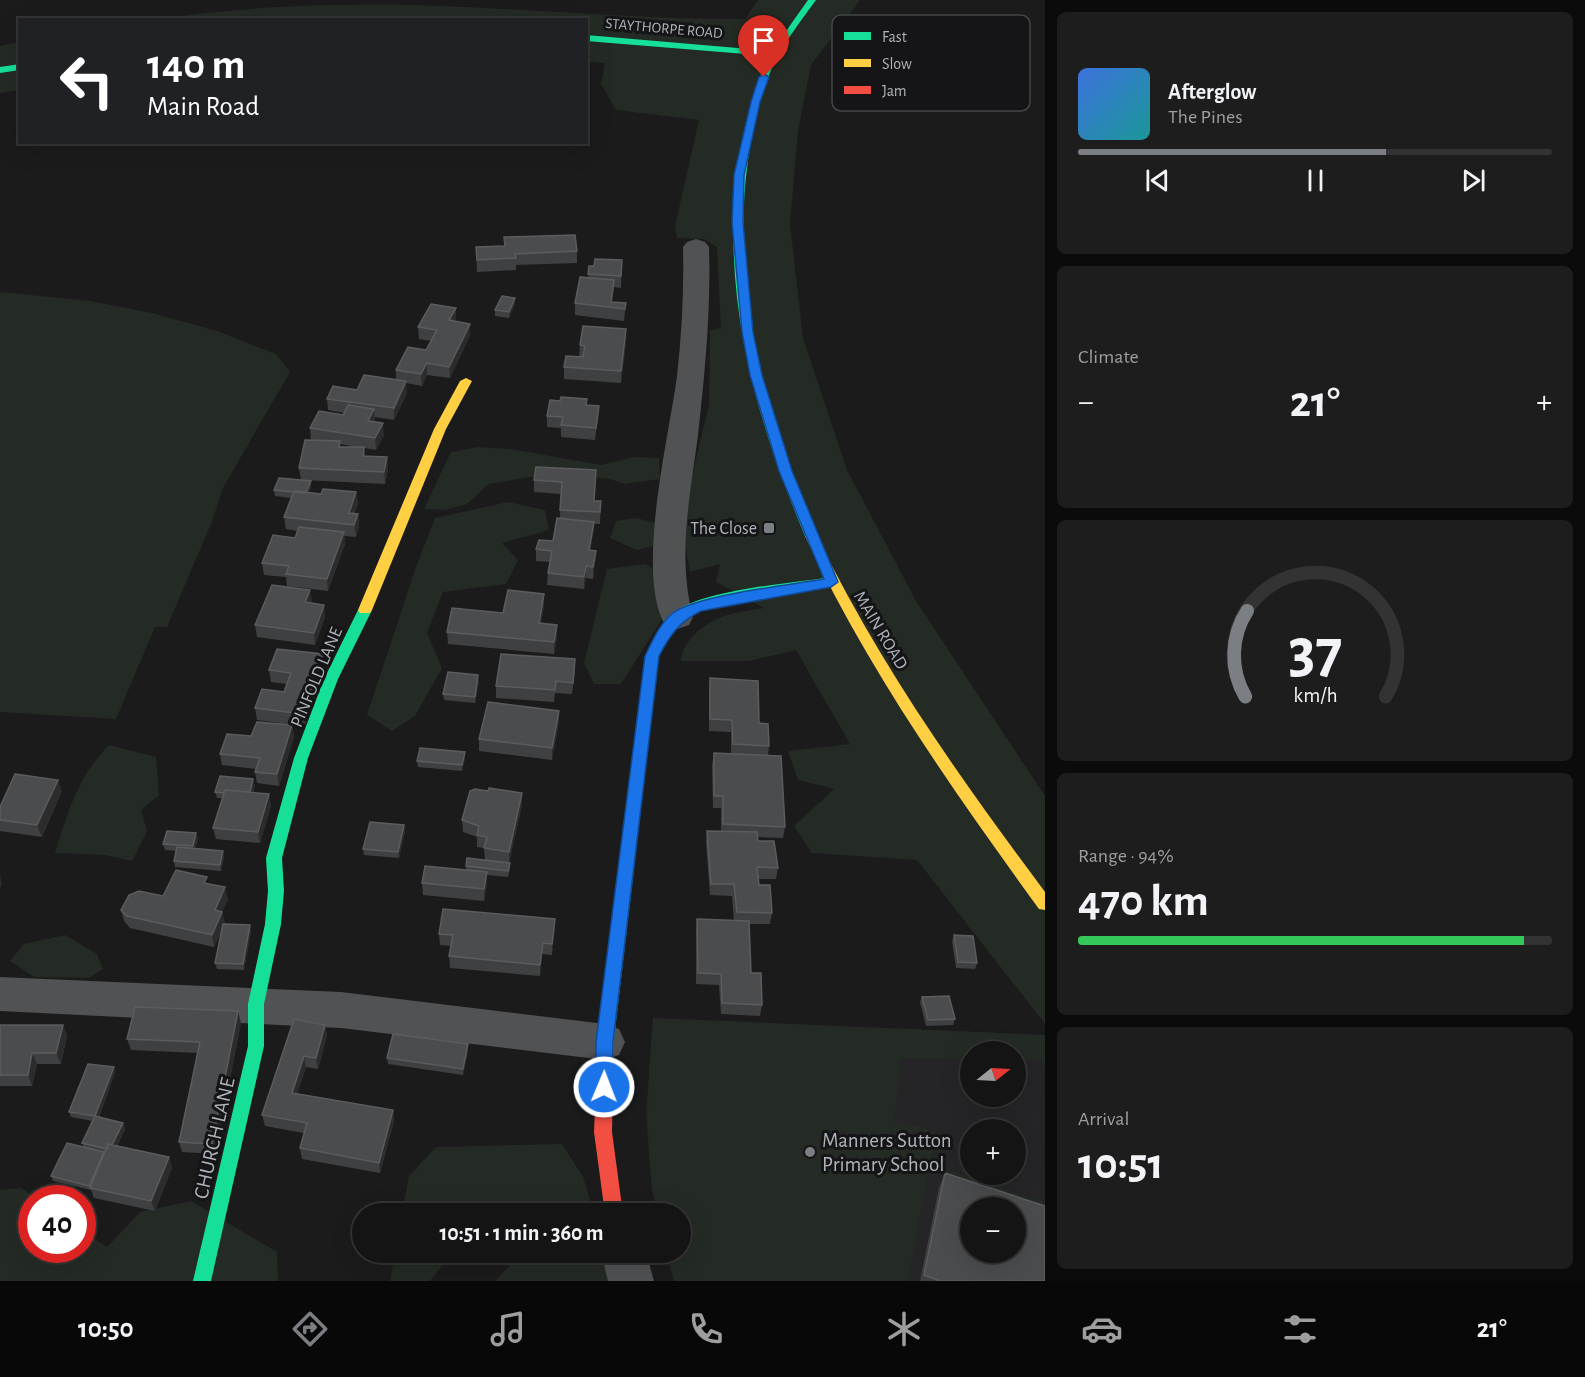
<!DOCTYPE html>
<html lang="en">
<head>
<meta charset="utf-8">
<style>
	:root { --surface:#141414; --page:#1d1d1d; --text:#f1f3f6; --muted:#9d9ea0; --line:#333334; --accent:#7b7e82 }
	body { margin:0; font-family:"Alegreya Sans",sans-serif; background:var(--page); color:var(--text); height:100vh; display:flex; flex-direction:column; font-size:22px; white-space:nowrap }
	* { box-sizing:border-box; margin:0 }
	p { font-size:20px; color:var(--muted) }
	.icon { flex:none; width:33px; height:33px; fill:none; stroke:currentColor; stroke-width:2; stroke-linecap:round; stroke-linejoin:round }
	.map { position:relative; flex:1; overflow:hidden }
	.side { display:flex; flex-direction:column; gap:12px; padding:12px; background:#0b0b0b; width:540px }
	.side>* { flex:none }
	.hud { position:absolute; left:18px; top:18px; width:570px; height:126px; border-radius:0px; box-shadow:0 6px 24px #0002,0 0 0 2px var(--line); background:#202124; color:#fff; overflow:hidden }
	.needle { width:39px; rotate:72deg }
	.buttons { position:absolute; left:960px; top:1041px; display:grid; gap:12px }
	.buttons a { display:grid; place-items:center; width:66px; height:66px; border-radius:50%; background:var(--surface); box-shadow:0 6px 24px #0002,0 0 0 2px var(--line); font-size:30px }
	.speed { position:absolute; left:18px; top:1185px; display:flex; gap:12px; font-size:30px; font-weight:700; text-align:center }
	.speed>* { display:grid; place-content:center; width:78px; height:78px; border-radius:50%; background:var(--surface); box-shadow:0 6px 24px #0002,0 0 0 2px var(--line); line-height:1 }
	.speed .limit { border:9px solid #d22; background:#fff; color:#111 }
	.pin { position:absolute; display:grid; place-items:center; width:51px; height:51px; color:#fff; margin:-62px -26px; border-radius:50% 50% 50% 0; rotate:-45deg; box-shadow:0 0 6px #0007 }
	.pin .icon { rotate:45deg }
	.me { position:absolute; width:66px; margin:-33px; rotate:1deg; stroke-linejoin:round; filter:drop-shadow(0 0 4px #0008) }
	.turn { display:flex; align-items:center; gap:21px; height:126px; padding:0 30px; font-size:27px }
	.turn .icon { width:78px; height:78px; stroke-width:2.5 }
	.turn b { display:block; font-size:42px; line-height:51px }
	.big { font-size:45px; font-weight:700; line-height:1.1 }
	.side .widget { flex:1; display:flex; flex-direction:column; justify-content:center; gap:9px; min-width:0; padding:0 21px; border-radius:9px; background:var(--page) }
	.side .dial { align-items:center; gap:0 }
	.dial svg { height:156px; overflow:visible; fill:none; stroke:var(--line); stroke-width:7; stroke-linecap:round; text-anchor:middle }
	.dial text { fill:var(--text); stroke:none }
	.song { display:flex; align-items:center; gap:18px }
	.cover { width:72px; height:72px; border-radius:9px; background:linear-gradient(135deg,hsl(220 70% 55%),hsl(180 70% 35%)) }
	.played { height:6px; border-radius:3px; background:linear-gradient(90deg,var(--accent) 65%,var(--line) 65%) }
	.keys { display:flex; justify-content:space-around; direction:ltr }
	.heat { display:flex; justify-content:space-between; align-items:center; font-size:33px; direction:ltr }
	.charge { height:9px; border-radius:4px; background:linear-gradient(90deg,#34c759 94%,var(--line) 0) }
	.trip { position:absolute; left:352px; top:1203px; width:339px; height:60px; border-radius:30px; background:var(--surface); box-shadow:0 6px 24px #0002,0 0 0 2px var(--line); font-weight:700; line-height:60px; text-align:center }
	.menu { display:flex; height:96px; justify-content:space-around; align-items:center; background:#080808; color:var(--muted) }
	.menu .icon { width:42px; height:42px }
	.menu .on { color:var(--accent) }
	.menu b { font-size:27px; color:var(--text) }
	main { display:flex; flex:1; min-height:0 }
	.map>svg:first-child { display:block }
	.built { fill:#252527; fill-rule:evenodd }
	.green { fill:#242a24 }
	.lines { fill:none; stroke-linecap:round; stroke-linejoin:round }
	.street { fill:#505254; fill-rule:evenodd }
	.fast { fill:#16e098; fill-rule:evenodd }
	.slow { fill:#ffcf43; fill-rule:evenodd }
	.jam { fill:#f24e42; fill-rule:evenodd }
	.wall { fill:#3f4041; fill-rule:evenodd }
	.shaded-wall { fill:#2c2c2c }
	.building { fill:#4b4c4e; stroke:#5b5c5f; stroke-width:1.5; fill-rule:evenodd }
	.route { fill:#1a73e8; stroke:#114b97; stroke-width:1.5 }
	.poi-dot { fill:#7b7e82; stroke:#151517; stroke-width:2 }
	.labels { text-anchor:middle; stroke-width:6; stroke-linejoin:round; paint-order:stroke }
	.far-street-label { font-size:15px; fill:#aeb4ba; stroke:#151517 }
	.poi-label { font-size:18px; fill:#aeb4ba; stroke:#151517; text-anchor:end }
	.street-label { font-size:18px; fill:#aeb4ba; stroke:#151517 }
	.near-street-label { font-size:21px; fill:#aeb4ba; stroke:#151517 }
	.near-poi-label { font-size:21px; fill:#aeb4ba; stroke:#151517; text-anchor:start }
	.key { fill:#151517; stroke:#434548; stroke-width:1.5 }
	.key-label { font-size:16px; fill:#aeb4ba }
</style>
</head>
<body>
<main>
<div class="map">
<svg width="1045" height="1281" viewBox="0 0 1045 1281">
	<rect width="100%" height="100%" fill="#1b1b1b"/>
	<path class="built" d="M653,1018L1045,1035V1281H674L666,1253L681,1252V1214L657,1213L652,1190L646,1114ZM970,1052H1016V1096H970ZM970,1130H1016V1174H970ZM970,1208H1016V1252H970Z"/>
	<path class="green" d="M758,0H860L811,65L798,131L790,224L803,338L847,470L916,601L1045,796V1024L917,860L812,853L794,826L834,789L798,780L788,751L850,744L796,650L749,661H681C682,638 710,619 731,614C741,611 753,610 764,608L716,582L720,564L690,572L683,533L692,476L709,405L710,331L721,328L717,247L704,239L677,238L675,226L699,120L616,110L601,84L605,63L587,62L586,20H152C212,11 272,6 333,5C470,1 608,20 745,19Z
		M19,42V90L0,93V46Z
		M0,292L90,301L152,313L217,331L276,354L290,372L223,488L211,524L167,627H155L116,719L0,712Z
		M478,447L511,449L601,465L633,457L659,458L660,479L625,484L610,479L555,473L489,484L467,504L445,510L424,509L451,452Z
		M508,502L545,510L549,530L502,543L518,560L506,584L443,592L427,633L442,668L415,716L392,731L367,715L416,567L435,518Z
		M636,518L656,523L657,545L637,550L610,538L616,521Z
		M645,564L660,573L666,613L621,684H594L584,663L607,569Z
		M109,745L156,757L159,795L141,810L147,831L132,861L105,855L55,853C68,811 78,777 109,745Z
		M65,935L97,954L103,969L89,978L34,977L10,961L24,944Z
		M653,1018L1045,1035V1066L1041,1061L1016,1060V1052H970V1059L900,1058L895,1121L936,1131L908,1281H674L666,1253L681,1252V1214L657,1213C643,1148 648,1084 653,1018Z
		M562,1144L583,1177L594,1213H493L487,1208L483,1213L402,1214L409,1176L436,1147Z
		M947,1170L1045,1202V1224L1016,1208L939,1188Z
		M21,1188L37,1198H32V1250H82L83,1231L107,1247L140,1212L191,1201L277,1252L278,1281H0V1190Z
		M522,1252L605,1253L614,1281H495Z
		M395,1253V1252L452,1253L430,1281H390Z"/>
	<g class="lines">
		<path class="street" d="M696,239L705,242L709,247C711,310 705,372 698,435C690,497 677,556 693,617L689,625L677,629L665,625C635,573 669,437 677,376C682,333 684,290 683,247L687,242Z
			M0,977L341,992L605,1024L619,1029L625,1042L619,1055L605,1060L341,1028L0,1011Z
			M601,1252H646L654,1281H608Z"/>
		<path class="fast" d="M808,0H816C800,22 783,44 772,68C760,96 753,129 748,160C730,291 767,417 817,536L811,540L805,536C755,417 719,291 739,160C744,125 753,88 769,56L586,41V35L772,51Z
			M20,64V70L0,73V67Z
			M831,577L836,579L838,582L836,585C793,597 709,592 678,624C669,633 664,645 659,656L614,1038L612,1043L606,1045L600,1043L598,1038L645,656C652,643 658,627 669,616C699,589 790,584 831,577Z
			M365,605L372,610L338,679L308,758L282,858L284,891L281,924L264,1004V1046L211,1281H193L248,1046V1004L265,924L268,891L266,858L294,758L324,679L358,610Z"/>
		<path class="slow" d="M466,378L472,381L446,429L372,610L370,613H360L358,610L434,429L460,381Z
			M811,532L817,536C879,664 960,778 1045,892V910L1039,909C952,789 868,670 805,536Z"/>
		<path class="jam" d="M606,1031L612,1033L614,1038L612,1132L623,1214H605L594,1132L598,1038L600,1033Z"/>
	</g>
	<path class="wall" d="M504,237L577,251V263L516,265V270L477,272L476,247L504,246Z
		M622,260L621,288L614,287L612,302L626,303L624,321L575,315V303L588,278L589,266H594Z
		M515,304L509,318L495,316V310Z
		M456,320L455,321L470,335L450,378L427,375L422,386L406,383L407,393L394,420L375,417L374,422L384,435L376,450L364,448L365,456L387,457L388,469L385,484L303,480L311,487L309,493L321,494L356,492L358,504L354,514H358L359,526L356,537L344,536L345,544L328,591L287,586L286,577L264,575L262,563L295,538L298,531L286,529L284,517L291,498L275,496L274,490L301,480L299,468L311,440L310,428L343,415L344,413L328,410L327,399L396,380V370L426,350L431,341L419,339L418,327ZM340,444L356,447H340Z
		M626,341L621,383L564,379V367L579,357L580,345Z
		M587,405L598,418L595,440L561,437V428L547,427V416Z
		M536,467L595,501H601L600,524H594L593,534L590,550L596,551L595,563L593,579L586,578L584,589L547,585L548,573L550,562L536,561V549L553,541L560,518L561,494L534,492V480Z
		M544,594V606L541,623L557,637L554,654L448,644L447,632L503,613Z
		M312,602L311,603L324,605L325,617L315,645L257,637L255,625Z
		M325,666L305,726L257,720L255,708L284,692L287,684L271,682L269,670Z
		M575,671L572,694L555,693L554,702L496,698V686Z
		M710,678L759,723L769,746L768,756L785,827L783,838L758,837V841L778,868L776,879H758L759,885L772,913L770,924H749L751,973L762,1005L760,1016L721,1014L719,985L696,984V930L697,919L734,921L732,896L710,895L706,843L707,831H721V808H713L712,765L714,753L731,754V732L709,731V690Z
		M479,681L475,703L444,700L443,694Z
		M559,722L552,760L479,751V739Z
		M292,725L294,737L279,786L257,783L255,772L256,769L222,765L220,754L251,736Z
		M465,752V758L462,771L418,767L417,761Z
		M255,785L253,793L269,794L271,806L260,843L216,839L213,828L222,798H217L215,792Z
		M62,791L42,837L0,831V807Z
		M522,805L509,863L510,869L508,877L487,875V883L484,901L423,895L422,883L466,870V866L485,860L484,848L477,847V837L463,832L462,820Z
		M404,825L405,831L399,858L364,855L363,849Z
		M196,833L198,839L195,849L224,857L221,871L175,867L174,861L177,851L165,850L163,844Z
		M208,883L228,899L222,912L225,924L251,931L244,970L217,969L215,963L222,930L214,947L130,928L124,921L121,910L163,896Z
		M555,919L552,955L542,954L540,976L450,968L449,956L451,946L440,945L439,934Z
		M954,935L977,963L975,969L956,968L952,941Z
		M922,997L955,1019L953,1025L926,1026L920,1002Z
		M241,1023L215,1154L182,1152L179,1142L198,1053L131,1050L127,1039Z
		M0,1025H63L67,1036L61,1064H37L32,1086H0Z
		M325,1025L327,1036L318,1069L306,1067L297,1094L393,1110L394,1121L380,1173L302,1159L300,1148L304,1133L265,1126L262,1115Z
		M468,1050L463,1075L388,1064L387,1058Z
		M115,1073L99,1117L123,1123L125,1129L117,1146L169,1157L172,1168L155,1211L94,1198L91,1190L53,1181L51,1176L84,1148L82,1143L93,1121L71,1117L69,1112Z
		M945,1173L1045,1281H920L939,1188Z"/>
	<path class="shaded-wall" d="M515,298V304L509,318V312Z
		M456,308V320L450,332L449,320Z
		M470,324V335L450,378L449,367Z
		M626,329V341L621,383V371Z
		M427,363V375L422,386L421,374Z
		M406,381L407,393L394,420V408Z
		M374,409L375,421L369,433L368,421Z
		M383,423L384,435L376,450L375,438Z
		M387,457L388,469L385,484L384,472Z
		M311,481V487L307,499L306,493Z
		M356,492L358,504L351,525L349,513Z
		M358,514L359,526L356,537L354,525Z
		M594,522L593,534L588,562L589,550Z
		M344,532L345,544L328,591L327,579Z
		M596,551L595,563L593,579V567Z
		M586,566V578L584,589V577Z
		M310,590L312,602L307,614L305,602Z
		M544,594V606L539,635V623Z
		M324,605L325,617L315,645L314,633Z
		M557,625V637L554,654V642Z
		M323,654L325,666L305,726L303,714Z
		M478,675L479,681L475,703V697Z
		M559,711V722L552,760V748Z
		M292,725L294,737L279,786L277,774Z
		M465,752V758L462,771V765Z
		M253,779L255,785L250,801L249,795Z
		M58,780L62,791L42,837L37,825Z
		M522,793V805L509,863V852Z
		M269,794L271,806L260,843L258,832Z
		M404,825L405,831L399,858L398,852Z
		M196,833L198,839L194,852L193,846Z
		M223,851L224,857L221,871L220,865Z
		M487,872V883L484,901V889Z
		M0,876L2,883L0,889Z
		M225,887L228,899L218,922L215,910Z
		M222,912L225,923L214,947L212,935Z
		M555,919V930L552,955V944Z
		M250,925L251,931L244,970L243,964Z
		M543,943L540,976V965Z
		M238,1011L241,1023L215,1154L212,1144Z
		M63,1025L67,1036L61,1064L56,1053Z
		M325,1025L327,1036L318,1069L316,1058Z
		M468,1044V1050L463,1075V1069Z
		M32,1053L37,1064L32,1086L28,1075Z
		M304,1056L306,1067L294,1104L292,1093Z
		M114,1067L115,1073L97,1121L95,1116Z
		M393,1110L394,1121L380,1173L379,1163Z
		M123,1123L125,1129L112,1155L110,1149Z
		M104,1152L106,1158L90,1188L91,1191L89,1186Z
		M169,1157L172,1168L155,1211L151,1201Z"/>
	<path class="building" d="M575,235L577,251L515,254L516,258L477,260L476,247L505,246L504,237Z
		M595,259L622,260L621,276L588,274L589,266H594Z
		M580,277L614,280L611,302L626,303L625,309L575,303Z
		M502,296L515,298L509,312L495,310Z
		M431,304L456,308L449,320L470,324L449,367L427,363L421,374L396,370L408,347L426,350L437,330L418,327Z
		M583,326L626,329L621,371L564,367L566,356L583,357L585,346L580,345Z
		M364,375L406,381L394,408L327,399L333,386L357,390Z
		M561,397L587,399L586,405L599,406L596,428L561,425L563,417L547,416L550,400L560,401Z
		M348,405L374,409L368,421L383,423L375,438L310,428L319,411L343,415Z
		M305,440L340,441L339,447H364L363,456L387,457L384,472L299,468Z
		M536,467L596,470L594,501H601L600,512L560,510L562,482L534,480Z
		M279,478L311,481L306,493L274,490Z
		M323,489L356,492L349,513L358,514L354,525L284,517L294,491L321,494Z
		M557,518L594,522L589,550L596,551L593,567L586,566L584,577L548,573L552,551L536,549L539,540L553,541Z
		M299,527L344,532L327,579L286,574L289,566L262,563L273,535L295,538Z
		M272,585L310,590L305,602L324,605L314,633L255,625Z
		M508,590L544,594L539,623L557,625L554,642L447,632L452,608L503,613Z
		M277,649L323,654L303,714L255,708L262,689L284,692L291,673L269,670Z
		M501,654L575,659L573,683L556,681L555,690L496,686Z
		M448,672L478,675L475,697L443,694Z
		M710,678L758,681L759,723L768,724L769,746L733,744L732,720L710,719Z
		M488,702L559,711L552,748L479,739Z
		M257,722L292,725L277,774L255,772L260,758L220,754L227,734L251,736Z
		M420,748L465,752L462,765L417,761Z
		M714,753L781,756L785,827L723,824V796H714Z
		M15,774L58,780L37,825L0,820V807Z
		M220,776L253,779L250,792L225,790L224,793L215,792Z
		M489,788L522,793L509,852L484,848L487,837L477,835L479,826L462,820L470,791L475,789L488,791Z
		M225,790L269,794L258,832L213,828Z
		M370,822L404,825L398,852L363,849Z
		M167,831L196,833L193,846L163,844Z
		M707,831L757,832L758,841H774L778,868L757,867L759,885H770L772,913L737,912L734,884H711Z
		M177,847L223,851L220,865L174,861Z
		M467,858L510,863L508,871L466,866Z
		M425,866L487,872L484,889L422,883Z
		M176,870L207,877L204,883L225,887L215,910L222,912L212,935L127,916L121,910L129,895L139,891L163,896Z
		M443,909L555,919L552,944L543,943L540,965L449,956L453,935L439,934Z
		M697,919L749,921L751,973H761L762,1005L722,1003L721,974L698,973Z
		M223,924L250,925L243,964L215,963Z
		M954,935L973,936L977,963L958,962Z
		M949,996L955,1019L928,1020L922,997Z
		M135,1007L238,1011L212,1144L179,1142L200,1042L127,1039Z
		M294,1019L325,1025L316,1058L304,1056L292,1093L393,1110L379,1163L300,1148L307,1123L262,1115Z
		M0,1025H63L56,1053H32L28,1075H0Z
		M393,1034L468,1044L463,1069L387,1058Z
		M88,1064L114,1067L95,1116L69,1112Z
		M95,1116L123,1123L112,1145L108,1144L107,1149L82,1143Z
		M67,1143L104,1152L89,1186L51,1176Z
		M108,1144L169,1157L151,1201L90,1188Z
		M945,1173L1045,1206V1281H940L924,1275ZM970,1208H1016V1252H970Z"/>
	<path class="route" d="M764,74L769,77L760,102L744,175L743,222L753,332L762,375L792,471L838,582L831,587L701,611C679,622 670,635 659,656L613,1042L612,1087L610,1093L604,1095L598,1093L595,1087L596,1042L645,656C652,642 660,623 673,613C698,595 790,585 824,579L779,471L750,375L742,332L732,222L734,175L751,102L759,77Z"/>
	<g class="poi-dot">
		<rect x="763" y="522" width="12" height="12" rx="3"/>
		<circle cx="810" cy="1152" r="6"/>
	</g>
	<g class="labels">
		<g class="far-street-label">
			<text transform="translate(664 28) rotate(5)" y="5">STAYTHORPE ROAD</text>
		</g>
		<g class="poi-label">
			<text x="757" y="534">The Close</text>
		</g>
		<g class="street-label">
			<text transform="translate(881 630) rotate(59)" y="6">MAIN ROAD</text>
			<text transform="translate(316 677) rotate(-67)" y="6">PINFOLD LANE</text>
		</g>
		<g class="near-street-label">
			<text transform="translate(214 1138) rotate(-77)" y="7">CHURCH LANE</text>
		</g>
		<g class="near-poi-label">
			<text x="822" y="1147">Manners Sutton<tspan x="822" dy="24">Primary School</tspan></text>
		</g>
	</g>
	<rect x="832" y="15" width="198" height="96" rx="9" class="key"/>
	<rect x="844" y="32" width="27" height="8" fill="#16e098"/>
	<rect x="844" y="59" width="27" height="8" fill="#ffcf43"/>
	<rect x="844" y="86" width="27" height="8" fill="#f24e42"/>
	<g class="key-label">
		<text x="882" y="42">Fast</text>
		<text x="882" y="69">Slow</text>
		<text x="882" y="96">Jam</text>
	</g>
</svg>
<div class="buttons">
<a><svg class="needle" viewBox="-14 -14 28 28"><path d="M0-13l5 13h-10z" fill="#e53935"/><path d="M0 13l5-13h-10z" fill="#9d9ea0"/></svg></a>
<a>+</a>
<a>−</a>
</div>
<div class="speed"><div class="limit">40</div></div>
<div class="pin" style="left:764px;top:77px;background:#d93025"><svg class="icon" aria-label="arrive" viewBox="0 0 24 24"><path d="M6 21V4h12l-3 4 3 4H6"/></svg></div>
<svg class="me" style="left:604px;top:1087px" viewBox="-20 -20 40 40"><circle r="17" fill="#1a73e8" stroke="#fff" stroke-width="3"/><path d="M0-11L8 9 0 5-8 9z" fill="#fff"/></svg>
<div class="trip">10:51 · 1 min · 360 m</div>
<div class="hud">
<div class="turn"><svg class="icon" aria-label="left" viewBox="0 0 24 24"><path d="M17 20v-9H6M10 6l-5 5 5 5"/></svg><div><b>140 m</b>Main Road</div></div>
</div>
</div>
<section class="side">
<div class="widget">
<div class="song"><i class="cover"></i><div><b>Afterglow</b><p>The Pines</p></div></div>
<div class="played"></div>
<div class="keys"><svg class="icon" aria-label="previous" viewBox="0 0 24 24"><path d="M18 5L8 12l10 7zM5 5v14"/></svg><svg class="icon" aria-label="pause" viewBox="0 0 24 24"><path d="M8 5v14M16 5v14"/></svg><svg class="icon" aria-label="next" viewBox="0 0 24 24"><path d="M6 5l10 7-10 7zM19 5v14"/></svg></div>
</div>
<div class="widget"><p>Climate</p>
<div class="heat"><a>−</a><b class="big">21°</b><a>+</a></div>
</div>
<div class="widget dial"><svg viewBox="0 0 100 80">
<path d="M14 69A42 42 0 1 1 86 69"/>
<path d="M14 69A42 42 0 0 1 15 25" stroke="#7b7e82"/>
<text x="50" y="56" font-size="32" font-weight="700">37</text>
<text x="50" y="72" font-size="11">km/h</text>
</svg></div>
<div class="widget"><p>Range · 94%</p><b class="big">470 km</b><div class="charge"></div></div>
<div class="widget"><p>Arrival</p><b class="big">10:51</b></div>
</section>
</main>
<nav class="menu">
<b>10:50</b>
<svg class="icon on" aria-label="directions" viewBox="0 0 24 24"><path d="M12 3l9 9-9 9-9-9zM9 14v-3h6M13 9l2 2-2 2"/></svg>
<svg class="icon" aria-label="music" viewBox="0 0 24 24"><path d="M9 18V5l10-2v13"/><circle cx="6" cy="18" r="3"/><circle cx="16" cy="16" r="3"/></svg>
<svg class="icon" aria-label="phone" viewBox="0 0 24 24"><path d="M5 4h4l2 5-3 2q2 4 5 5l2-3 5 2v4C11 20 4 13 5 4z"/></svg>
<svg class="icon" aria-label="climate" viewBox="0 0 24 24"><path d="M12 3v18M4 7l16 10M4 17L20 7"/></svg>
<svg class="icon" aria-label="car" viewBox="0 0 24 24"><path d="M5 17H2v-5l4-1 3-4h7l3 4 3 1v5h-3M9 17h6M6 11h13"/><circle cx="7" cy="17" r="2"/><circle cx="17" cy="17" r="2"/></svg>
<svg class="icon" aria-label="filters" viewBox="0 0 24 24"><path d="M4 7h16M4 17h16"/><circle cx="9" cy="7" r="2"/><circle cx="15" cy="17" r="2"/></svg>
<b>21°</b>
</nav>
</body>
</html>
